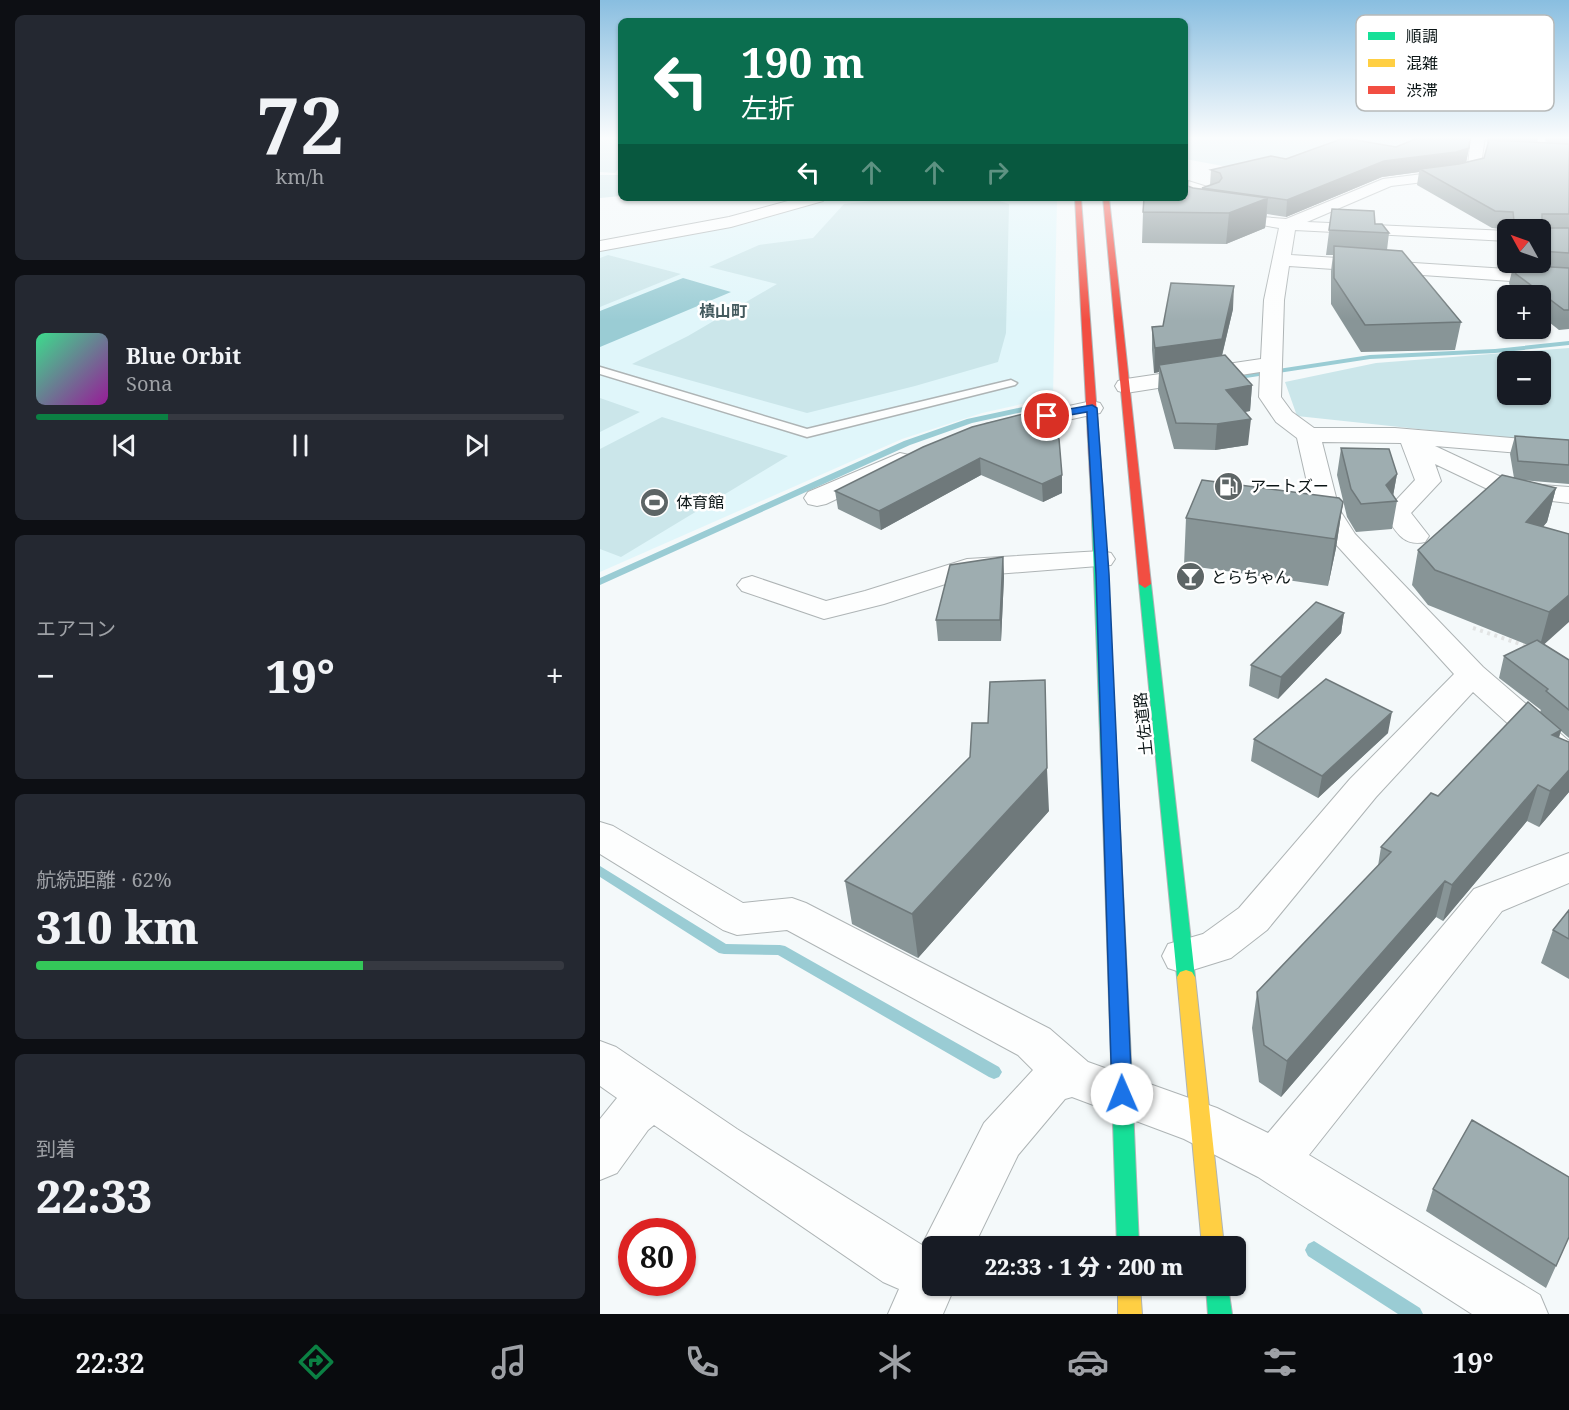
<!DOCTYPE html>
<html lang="ja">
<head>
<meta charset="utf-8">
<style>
	:root { --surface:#171b24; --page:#242831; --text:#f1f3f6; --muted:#9ea1a6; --line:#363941; --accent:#0b8043 }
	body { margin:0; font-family:"Noto Serif","Noto Sans JP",serif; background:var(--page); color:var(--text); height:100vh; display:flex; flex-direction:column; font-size:22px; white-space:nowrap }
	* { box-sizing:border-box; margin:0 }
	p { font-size:20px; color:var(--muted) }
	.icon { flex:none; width:33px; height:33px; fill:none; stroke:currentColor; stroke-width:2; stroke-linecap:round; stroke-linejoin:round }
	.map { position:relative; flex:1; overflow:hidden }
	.panel { display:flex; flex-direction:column; gap:15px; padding:15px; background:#0d0f14; width:600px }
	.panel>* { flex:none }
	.top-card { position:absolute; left:18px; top:18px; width:570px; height:183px; border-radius:9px; box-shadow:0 2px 4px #0004; background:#0b6e4f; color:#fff; overflow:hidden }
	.needle { width:39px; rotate:310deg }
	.controls { position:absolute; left:897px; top:219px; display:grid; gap:12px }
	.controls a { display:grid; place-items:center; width:54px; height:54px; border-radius:9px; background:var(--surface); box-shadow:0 2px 4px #0004; font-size:30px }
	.speed { position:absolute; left:18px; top:1218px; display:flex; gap:12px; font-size:30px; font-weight:700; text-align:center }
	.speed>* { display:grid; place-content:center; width:78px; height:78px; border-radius:50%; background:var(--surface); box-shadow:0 2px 4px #0004; line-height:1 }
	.speed .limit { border:9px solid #d22; background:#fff; color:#111 }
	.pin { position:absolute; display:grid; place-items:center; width:51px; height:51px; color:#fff; margin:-26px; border:3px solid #fff; border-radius:50%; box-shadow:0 2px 6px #0007 }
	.me { position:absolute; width:66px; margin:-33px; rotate:359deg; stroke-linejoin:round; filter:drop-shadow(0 0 4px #0008) }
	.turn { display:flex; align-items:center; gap:21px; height:126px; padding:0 24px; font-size:27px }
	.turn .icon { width:78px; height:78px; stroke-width:2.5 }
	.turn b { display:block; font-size:42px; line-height:51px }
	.lanes { display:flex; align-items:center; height:57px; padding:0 24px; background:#0003; justify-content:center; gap:30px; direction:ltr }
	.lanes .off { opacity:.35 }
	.big { font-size:45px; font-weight:800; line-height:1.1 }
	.panel .widget { flex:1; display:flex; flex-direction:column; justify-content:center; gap:9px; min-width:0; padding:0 21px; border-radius:9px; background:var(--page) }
	.panel .dial { align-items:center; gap:0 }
	.dial b { font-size:78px; line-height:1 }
	.song { display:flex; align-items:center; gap:18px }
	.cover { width:72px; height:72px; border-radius:9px; background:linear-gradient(135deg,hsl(150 70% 55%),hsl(300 70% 35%)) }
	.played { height:6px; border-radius:3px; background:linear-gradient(90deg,var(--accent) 25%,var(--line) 25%) }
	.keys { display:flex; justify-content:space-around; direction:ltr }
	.heat { display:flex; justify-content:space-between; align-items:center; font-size:33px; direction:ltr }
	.charge { height:9px; border-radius:4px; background:linear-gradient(90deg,#34c759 62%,var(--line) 0) }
	.trip { position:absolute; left:322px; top:1236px; width:324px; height:60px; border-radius:9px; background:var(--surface); box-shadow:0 2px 4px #0004; font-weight:800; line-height:60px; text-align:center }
	.dock { display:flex; height:96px; justify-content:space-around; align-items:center; background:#090b0e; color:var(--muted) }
	.dock .icon { width:42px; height:42px }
	.dock .active { color:var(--accent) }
	.dock b { font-size:27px; color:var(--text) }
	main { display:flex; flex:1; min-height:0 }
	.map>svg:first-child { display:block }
	.built { fill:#e0f6fa }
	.green { fill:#cbe6ea; fill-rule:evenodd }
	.water { fill:#9accd4 }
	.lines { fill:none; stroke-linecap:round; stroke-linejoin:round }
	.stream { fill:#9accd4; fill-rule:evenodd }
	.lane-casing { stroke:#aeb4b5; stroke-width:3 }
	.street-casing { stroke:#aeb4b5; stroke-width:2 }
	.fast-casing { stroke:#aeb4b5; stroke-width:2 }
	.slow-casing { stroke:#aeb4b5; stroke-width:2 }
	.jam-casing { stroke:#aeb4b5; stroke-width:2 }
	.path-far1 { stroke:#e2e4e4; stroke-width:1.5; stroke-dasharray:1.5 2; stroke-linecap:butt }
	.path { stroke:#e2e4e4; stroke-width:4; stroke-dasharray:3 4.5; stroke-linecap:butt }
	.lane { fill:#fdfefe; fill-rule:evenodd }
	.street { fill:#fdfefe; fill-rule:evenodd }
	.fast { fill:#16e098; fill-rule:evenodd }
	.slow { fill:#ffcf43; fill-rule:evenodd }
	.jam { fill:#f24e42; fill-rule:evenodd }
	.wall { fill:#889597 }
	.shaded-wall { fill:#6f797b }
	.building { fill:#9eadb0; stroke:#6f797b; stroke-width:1.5 }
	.route { fill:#1a73e8; stroke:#114b97; stroke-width:1.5 }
	.labels { text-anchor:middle; stroke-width:5; stroke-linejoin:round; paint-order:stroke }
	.far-quarter-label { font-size:16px; font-weight:bold; fill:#43595d; stroke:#fff }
	.poi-label { font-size:16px; fill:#0b1516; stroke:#fff; text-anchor:start }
	.street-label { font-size:16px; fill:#0b1516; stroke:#fff }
	.key { fill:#fff; stroke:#b6b9b9; stroke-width:1.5 }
	.key-label { font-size:16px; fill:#0b1516 }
</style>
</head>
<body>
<main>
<section class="panel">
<div class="widget dial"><b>72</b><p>km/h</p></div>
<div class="widget">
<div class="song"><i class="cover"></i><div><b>Blue Orbit</b><p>Sona</p></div></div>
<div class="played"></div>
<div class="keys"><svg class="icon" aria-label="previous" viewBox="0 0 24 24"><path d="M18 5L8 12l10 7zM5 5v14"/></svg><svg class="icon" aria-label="pause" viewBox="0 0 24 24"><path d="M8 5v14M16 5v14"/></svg><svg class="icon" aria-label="next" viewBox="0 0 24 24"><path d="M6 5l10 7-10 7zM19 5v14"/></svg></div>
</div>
<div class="widget"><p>エアコン</p>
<div class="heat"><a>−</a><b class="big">19°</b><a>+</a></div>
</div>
<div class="widget"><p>航続距離 · 62%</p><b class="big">310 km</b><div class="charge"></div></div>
<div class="widget"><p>到着</p><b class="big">22:33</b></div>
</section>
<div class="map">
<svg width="969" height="1314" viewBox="0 0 969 1314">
	<rect width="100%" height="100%" fill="#f4f9fa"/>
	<path class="built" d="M229,198H457L453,397L382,413L302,439L0,572V249Z"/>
	<path class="green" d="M585,137H823L812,145L784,151L653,165L623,166L585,159Z
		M21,138V165L15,173L0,172V141Z
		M0,175H21V196L0,198Z
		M302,198L393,199L409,204L406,333L398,362L315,386L207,413L32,364L88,336L177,284L109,267L159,245L213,238L244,204Z
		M8,255L81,274L0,307V258Z
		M969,348V445L697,416L685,382L776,363ZM908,362H940V394H908Z
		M0,398L40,412L0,432Z
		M62,417L188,456L21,557L0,549V449Z"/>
	<path class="water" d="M83,278L131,292L0,347V311Z"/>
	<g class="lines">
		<path class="stream" d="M969,341V345L895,353L770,359L633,380L629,378L633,376L770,355L895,349Z
			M456,400H459V404L372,423L310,445L0,585V578L304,441L367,419Z
			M0,866L126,944L180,945L185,946L399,1067L402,1072L399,1077L394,1079L389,1077L178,955L124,954L119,953L0,877Z
			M714,1241L820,1308L823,1314H798L708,1256L705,1250L708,1244Z"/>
		<defs>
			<path id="lane" d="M937,137H945L946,152L939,150Z
				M0,367L207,429L411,380L417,383L415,385L207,437L0,374Z"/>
			<path id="street" d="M871,137H885L880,171L856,178L791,186L707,222L908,231V241L695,230L691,255L969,273V285L689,266L684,300L681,397L692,412L714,428H795L969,443V457L835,446L914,483L969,487V503L900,495L835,464L841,481L811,513L829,536L825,542C802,547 795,530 784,513L815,480L801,443L722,442L739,509L755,534L883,667L969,741V772L957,768L873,692L776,797L667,930L631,958L583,973L568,968L562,956L568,944L603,934L639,908L750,779L854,674L731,539L713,509L697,438L676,422L659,397L660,372L526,393L518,391L515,386L518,381L526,379L661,359L664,300L679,228L662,225L660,221L662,217L686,219L783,179L854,170L868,165Z
				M585,180L617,190L619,193L617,196L589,206H577L575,203L577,200L595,193L585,190Z
				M199,198H225L223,201L131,227L0,251V241L129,217Z
				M492,401L500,403L503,408L500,413L393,436L385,434L381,429L385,424Z
				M300,453L309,455L312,460L309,465L226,504L217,506L208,504L204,498L208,492Z
				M501,551L511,553L515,559L511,565L370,576L284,604L224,619L142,591L137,585L142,579L152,576L226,601L265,591L367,559Z
				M0,822L13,826L143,903L192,898L206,903L450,1029L488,1062L617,1108L668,1133L874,889L969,853V883L902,911L709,1155L940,1295L948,1314H872L658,1177L584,1139L472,1097L465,1099L418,1155L374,1246H333V1286H355L343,1314H288L299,1289L283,1282L54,1125L48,1130L17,1173L0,1180V1119L17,1098L0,1086V1041L16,1047L137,1129L322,1245L384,1123L433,1070L418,1055L187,930L137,935L123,930L0,854Z"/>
			<path id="fast" d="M497,492L503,495L518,787L515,791H505L502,787L491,495Z
				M545,580L551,584L595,977L592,982L586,984L580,982L577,977L539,584Z
				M521,1052L528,1054L531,1060L539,1246H517L511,1060L514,1054Z
				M606,1286H628L632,1314H608Z"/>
			<path id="slow" d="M510,782L515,783L518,787L531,1060L528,1066L521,1068L514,1066L511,1060L502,787L505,783Z
				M586,970L592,972L595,977L624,1246H602L577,977L580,972Z
				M518,1286H540L542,1314H518Z"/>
			<path id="jam" d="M475,198H481L503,495L497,498L491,495Z
				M503,198H509L551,584L545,588L539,584Z"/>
		</defs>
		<use href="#lane" class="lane-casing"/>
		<use href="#street" class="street-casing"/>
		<use href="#fast" class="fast-casing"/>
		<use href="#slow" class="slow-casing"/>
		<use href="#jam" class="jam-casing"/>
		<path class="path-far1" d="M0,144L21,141"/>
		<path class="path" d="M873,628L929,647"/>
		<use href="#lane" class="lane"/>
		<use href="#street" class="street"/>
		<use href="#fast" class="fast"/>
		<use href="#slow" class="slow"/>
		<use href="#jam" class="jam"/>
	</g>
	<path class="wall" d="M887,137H938L937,142L947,143L945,137H969V329L959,330L940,315V296H915L912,293L909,283L913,267H905L903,257L907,239L908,262H940V230H910L892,228L817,185L819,172L782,177L686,217L667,214L665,228L626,244L542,243L543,212L589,187L602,189V188L610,185L611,170L686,159L796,147L869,148L866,162L884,158L888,143H887Z
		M732,209L775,224L789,233L787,250L861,322L855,350L761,352L731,304V271L733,255H726Z
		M633,309L622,356L652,385L650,411L645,412L648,445L615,450L574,449L558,390L559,372L554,373L552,350V327L563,326Z
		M372,427L462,493L443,502L381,475L281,530L238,509L235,491Z
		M915,436L969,440V484L922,480L956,488L947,522L943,527L969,534L943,644L969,660V738L961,731L959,738L969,742V792L939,827L927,821L843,921L836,917L681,1097L659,1082L652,1028L657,992L778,866L781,847L838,796L940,712L941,710L899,678L904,656L928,645L828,605L812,585L818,550L914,478L910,454Z
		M741,448L797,474L793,496L797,501L792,529L756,532L747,517L737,475Z
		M743,502L736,548L728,586L584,565L586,518Z
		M403,557L404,577L401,641H338L336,620Z
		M744,613L741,633L678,699L649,686L651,665Z
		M788,733L718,798L651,761L654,739Z
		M449,811L318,958L252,924L245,881Z
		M969,910V979L941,963L953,930Z
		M833,1189L969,1237L946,1288L826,1211Z"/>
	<path class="shaded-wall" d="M869,148L866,163L820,169L819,172L782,177L686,217L687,200L784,161Z
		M589,180L588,193L585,194V181Z
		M668,198L665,228L626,244L629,213Z
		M634,286L633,309L620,363L559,365V372L554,373L555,348Z
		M652,385L650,411L624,415L626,390Z
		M651,419L648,445L615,450L617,424Z
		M380,458L381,475L281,530L279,511Z
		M797,474L792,501L786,485Z
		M462,475V493L443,502L442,484Z
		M956,488L947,522L917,556L926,522Z
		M743,502L736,548L728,586L735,539Z
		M403,557L404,577L401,641L400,620Z
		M969,595V622L939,649L949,612Z
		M744,613L741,633L678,699L681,677Z
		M792,712L788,733L718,798L722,776Z
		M961,730L950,765L952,735Z
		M447,768L449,811L318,958L312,914Z
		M969,770V792L939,827L950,791Z
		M938,785L927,821L843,921L852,885Z
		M845,881L836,917L681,1097L687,1061Z"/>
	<path class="building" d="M817,137H870L869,148L856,152L784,161L687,200L602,188L619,182L622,178L620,173L611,170L671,156L686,159L744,138L796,147L813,140Z
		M889,140L969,144V214H942V225L944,228H969V253L940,251V241H950L940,236V230H929L914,221L913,212L895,211L820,169L859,164L884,158Z
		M585,185L593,188L668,198L629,213L543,212L544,198H585Z
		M732,209L774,211L775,224H782L789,233L729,230Z
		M734,246L802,251L861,322L765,325L734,278Z
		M913,265L969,268V310H964L916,274Z
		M571,283L634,286L622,339L555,348L552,327L563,326Z
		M625,355L652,385L626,390L651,419L617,424L576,423L559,365Z
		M427,413L459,439L462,475L442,484L380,458L279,511L235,491L323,447L372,427Z
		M915,436L969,440V465L918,461Z
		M741,448L789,449L797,474L786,485L797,501L761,504L751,489Z
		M902,475L956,488L926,522L969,534V595L949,612L835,570L818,550Z
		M602,480L739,498L743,502L735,539L586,518Z
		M403,557L400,620H336L350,565Z
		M716,602L744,613L681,677L651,665Z
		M937,640L969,660V710L946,691L948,689L904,656Z
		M726,679L792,712L722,776L654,739Z
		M445,680L447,768L312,914L245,881L370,757L372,723H388L390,682Z
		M928,702L961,730L952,735L969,742V770L950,791L938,785L852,885L845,881L687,1061L664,1045L657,992L791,852L781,847L831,793L838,796Z
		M969,910V939L953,930Z
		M872,1120L969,1177V1237L956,1266L833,1189Z"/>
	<linearGradient id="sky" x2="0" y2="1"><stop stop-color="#89bee0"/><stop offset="0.43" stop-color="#fafcfd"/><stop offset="1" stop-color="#fafcfd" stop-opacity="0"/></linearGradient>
	<rect width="969" height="321" fill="url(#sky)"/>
	<path class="route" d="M492,405L497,408L509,574L532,1094L529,1101L522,1103L515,1101L512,1094L496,574L487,412L447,419L442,416L447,413Z"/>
	<defs>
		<symbol id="fuel-disc" viewBox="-11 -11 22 22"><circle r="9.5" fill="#5d6566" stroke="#fff"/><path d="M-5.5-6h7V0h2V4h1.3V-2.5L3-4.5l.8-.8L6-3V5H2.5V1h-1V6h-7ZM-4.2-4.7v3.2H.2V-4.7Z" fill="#fff"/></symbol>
		<symbol id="stadium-disc" viewBox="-11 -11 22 22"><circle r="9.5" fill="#5d6566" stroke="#fff"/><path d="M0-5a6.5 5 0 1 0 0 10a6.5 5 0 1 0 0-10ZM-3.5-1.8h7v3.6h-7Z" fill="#fff"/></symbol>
		<symbol id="bar-disc" viewBox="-11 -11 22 22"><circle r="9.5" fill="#5d6566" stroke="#fff"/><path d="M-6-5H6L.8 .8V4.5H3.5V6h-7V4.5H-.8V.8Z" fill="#fff"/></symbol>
	</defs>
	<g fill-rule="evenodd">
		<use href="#fuel-disc" x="612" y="470" width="33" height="33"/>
		<use href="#stadium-disc" x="38" y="486" width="33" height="33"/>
		<use href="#bar-disc" x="574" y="560" width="33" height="33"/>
	</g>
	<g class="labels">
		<g class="far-quarter-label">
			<text x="123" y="317">槙山町</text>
		</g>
		<g class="poi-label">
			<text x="650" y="492">アートズー</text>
			<text x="76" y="508">体育館</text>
			<text x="611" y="583">とらちゃん</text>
		</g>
		<g class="street-label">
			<text transform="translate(543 724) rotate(-96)" y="6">土佐道路</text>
		</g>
	</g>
	<rect x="756" y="15" width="198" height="96" rx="9" class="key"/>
	<rect x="768" y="32" width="27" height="8" fill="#16e098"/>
	<rect x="768" y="59" width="27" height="8" fill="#ffcf43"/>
	<rect x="768" y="86" width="27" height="8" fill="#f24e42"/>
	<g class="key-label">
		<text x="806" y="42">順調</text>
		<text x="806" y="69">混雑</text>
		<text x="806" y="96">渋滞</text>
	</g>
</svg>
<div class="controls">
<a><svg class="needle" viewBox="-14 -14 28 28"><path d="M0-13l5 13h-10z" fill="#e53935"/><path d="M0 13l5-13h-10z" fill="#9ea1a6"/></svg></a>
<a>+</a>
<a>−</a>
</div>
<div class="speed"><div class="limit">80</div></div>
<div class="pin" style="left:447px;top:416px;background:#d93025"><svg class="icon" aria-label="arrive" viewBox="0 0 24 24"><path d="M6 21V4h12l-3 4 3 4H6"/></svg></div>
<svg class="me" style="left:522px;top:1094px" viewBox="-20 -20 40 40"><circle r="19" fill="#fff"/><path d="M0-13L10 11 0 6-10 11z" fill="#1a73e8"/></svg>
<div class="trip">22:33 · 1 分 · 200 m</div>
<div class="top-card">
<div class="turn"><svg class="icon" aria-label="left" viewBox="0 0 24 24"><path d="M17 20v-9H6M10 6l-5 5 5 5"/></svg><div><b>190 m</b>左折</div></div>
<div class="lanes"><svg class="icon" aria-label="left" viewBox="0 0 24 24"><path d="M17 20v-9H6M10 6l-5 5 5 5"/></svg><svg class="icon off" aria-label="ahead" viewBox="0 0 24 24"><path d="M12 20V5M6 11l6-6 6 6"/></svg><svg class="icon off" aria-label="ahead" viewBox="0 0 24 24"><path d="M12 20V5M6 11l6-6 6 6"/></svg><svg class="icon off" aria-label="right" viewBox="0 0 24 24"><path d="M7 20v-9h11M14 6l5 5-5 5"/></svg></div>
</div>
</div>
</main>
<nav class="dock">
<b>22:32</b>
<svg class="icon active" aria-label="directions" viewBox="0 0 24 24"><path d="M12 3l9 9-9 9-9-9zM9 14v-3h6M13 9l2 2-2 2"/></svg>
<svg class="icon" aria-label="music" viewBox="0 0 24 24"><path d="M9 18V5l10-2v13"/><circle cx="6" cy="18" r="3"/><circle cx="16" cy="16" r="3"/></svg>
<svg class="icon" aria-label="phone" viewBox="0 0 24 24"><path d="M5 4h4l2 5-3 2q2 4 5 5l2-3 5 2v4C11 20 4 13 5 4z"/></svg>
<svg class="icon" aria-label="climate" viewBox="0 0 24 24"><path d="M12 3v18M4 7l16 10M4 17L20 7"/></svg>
<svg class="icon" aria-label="car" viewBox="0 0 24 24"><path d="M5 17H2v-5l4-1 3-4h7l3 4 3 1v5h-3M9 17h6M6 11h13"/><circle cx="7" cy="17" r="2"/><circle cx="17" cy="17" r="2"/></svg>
<svg class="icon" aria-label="filters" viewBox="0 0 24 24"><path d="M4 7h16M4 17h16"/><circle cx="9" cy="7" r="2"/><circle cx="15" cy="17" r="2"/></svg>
<b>19°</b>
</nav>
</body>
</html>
